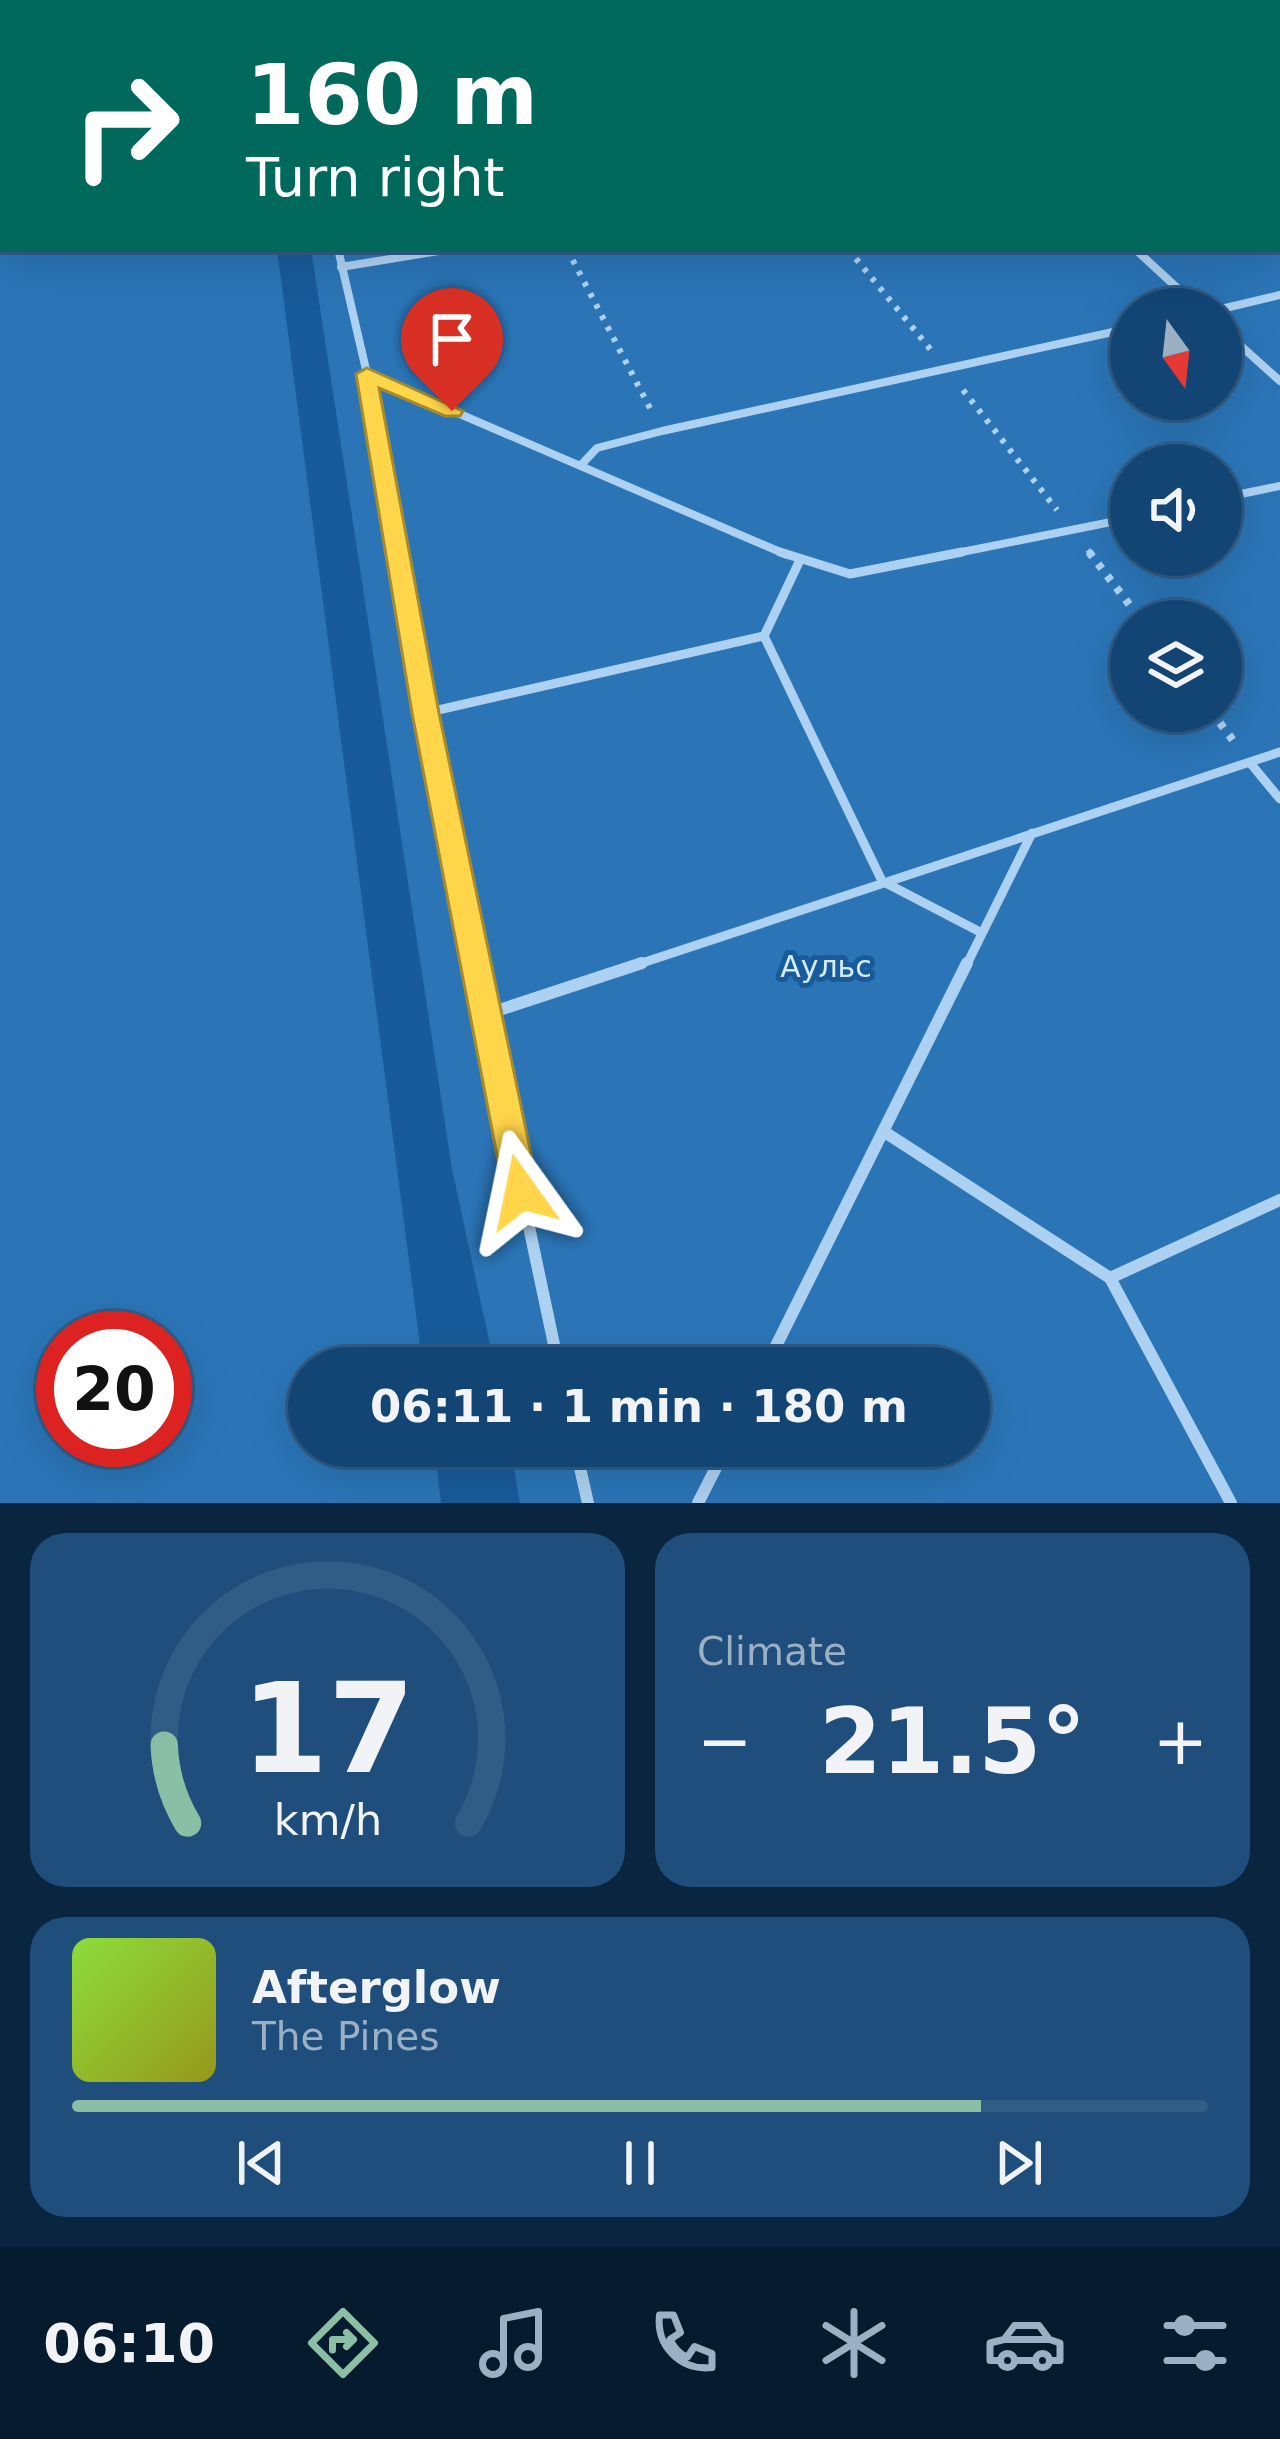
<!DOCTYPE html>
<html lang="en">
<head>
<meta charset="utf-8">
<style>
	:root { --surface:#124474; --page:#1f4e7c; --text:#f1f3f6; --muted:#9cb0c5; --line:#315c86; --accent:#8abfa5 }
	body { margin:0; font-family:"DejaVu Sans",sans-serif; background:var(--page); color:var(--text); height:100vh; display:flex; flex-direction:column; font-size:45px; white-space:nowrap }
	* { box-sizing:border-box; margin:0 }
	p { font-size:39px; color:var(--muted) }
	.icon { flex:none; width:66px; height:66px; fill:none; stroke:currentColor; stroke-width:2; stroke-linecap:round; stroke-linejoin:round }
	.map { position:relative; height:1503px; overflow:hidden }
	.panel { display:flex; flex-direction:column; gap:30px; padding:30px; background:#0a2540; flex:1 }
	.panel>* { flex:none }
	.guide { position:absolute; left:0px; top:0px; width:1281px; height:252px; box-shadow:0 12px 48px #0002,0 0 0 3px var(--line); background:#00695c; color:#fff; overflow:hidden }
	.needle { width:78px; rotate:165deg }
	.controls { position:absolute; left:1110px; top:288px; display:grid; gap:24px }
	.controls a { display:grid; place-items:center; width:132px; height:132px; border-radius:50%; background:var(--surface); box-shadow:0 12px 48px #0002,0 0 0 3px var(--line); font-size:60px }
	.speed { position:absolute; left:36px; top:1311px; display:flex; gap:24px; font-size:60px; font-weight:700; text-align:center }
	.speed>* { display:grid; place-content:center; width:156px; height:156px; border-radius:50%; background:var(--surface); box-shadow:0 12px 48px #0002,0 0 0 3px var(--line); line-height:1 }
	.speed .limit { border:18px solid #d22; background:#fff; color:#111 }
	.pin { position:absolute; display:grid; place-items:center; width:102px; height:102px; color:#fff; margin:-123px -51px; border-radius:50% 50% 50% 0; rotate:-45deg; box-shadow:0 0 12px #0007 }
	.pin .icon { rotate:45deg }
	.me { position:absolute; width:132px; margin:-66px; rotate:348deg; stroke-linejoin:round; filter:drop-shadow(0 0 9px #0008) }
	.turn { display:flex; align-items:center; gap:42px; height:252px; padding:0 48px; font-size:54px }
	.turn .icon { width:156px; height:156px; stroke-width:2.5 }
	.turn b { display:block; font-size:84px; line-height:102px }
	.big { font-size:90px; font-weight:800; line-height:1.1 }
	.panel .tile { flex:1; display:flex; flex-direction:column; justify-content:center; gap:18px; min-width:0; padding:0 42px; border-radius:36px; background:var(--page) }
	.panel .dial { align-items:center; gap:0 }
	.dial svg { height:312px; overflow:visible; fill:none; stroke:var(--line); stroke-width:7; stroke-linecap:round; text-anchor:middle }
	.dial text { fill:var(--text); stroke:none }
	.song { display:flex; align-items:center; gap:36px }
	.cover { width:144px; height:144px; border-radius:18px; background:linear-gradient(135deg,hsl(90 70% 55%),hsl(60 70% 35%)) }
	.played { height:12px; border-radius:6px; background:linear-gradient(90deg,var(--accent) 80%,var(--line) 80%) }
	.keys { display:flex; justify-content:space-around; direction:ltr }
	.heat { display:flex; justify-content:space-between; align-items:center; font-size:66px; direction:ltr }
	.panel .tiles { flex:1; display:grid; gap:30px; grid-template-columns:1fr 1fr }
	.tile:last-child { grid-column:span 2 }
	.trip { position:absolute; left:288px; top:1347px; width:702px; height:120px; border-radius:60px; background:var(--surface); box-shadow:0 12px 48px #0002,0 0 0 3px var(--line); font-weight:800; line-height:120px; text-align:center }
	.dock { display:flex; height:192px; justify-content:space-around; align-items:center; background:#071b2e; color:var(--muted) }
	.dock .icon { width:84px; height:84px }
	.dock .on { color:var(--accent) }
	.dock b { font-size:54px; color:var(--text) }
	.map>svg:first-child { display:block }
	.green { fill:#2b75b7; fill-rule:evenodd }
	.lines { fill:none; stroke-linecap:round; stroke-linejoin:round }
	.path-far2 { stroke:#add1f2; stroke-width:4.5; stroke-dasharray:3 4.5; stroke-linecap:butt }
	.path-far1 { stroke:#add1f2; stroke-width:6; stroke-dasharray:4.5 8; stroke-linecap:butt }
	.path { stroke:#add1f2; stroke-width:8; stroke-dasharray:6 9; stroke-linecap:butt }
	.lane-far3 { stroke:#add1f2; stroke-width:4.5 }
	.lane-far2 { stroke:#add1f2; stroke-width:8 }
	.lane-far1 { stroke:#add1f2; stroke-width:9 }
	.lane { stroke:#add1f2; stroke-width:12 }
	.route { fill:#ffd54a; stroke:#a68a30; stroke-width:3 }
	.labels { text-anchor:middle; stroke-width:10; stroke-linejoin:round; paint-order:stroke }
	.park-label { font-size:30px; fill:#d5eafc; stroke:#185b9a }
</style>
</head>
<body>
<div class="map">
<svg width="1280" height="1503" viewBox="0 0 1280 1503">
	<rect width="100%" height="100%" fill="#185b9a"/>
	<path class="green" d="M0,0H242L3,3V249H277L423,1368H309V1446H434L441,1503H0ZM63,1338H165V1440H63Z
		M274,0H1280V1503H520L510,1446H969V1368H495L452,1169L311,249H1278V3ZM1131,309H1221V399H1131ZM1131,465H1221V555H1131ZM1131,621H1221V711H1131Z"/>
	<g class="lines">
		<path class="path-far2" d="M991,0L996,3
			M1150,0L1154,3
			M355,3L379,0
			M805,3L826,0"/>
		<path class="path-far1" d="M567,249L653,414
			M848,249L931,350
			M963,390L1057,510
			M1088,550L1092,555"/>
		<path class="path" d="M1089,552L1142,621
			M1211,711L1235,743"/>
		<path class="lane-far3" d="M863,0L867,3"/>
		<path class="lane-far2" d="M338,249L367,374L787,555
			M1135,249L1200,309
			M341,267L451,249
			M1221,309L1280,295
			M1221,328L1280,381
			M367,374L398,555
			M581,465L597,448L662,431L1131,328
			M1221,498L1280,486
			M947,555L1131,518"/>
		<path class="lane-far1" d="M397,552L425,713L764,636
			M780,552L850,574L962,552
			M800,560L764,636L882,881L982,933
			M425,713L474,966
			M1251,764L1280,799
			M633,966L1280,752
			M966,966L1032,833"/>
		<path class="lane" d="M474,963L484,1015L642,963
			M484,1015L559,1368
			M883,1131L1110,1278L1231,1503
			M1110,1278L1280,1200
			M765,1368L967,963
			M575,1446L588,1503
			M698,1503L727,1446"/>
	</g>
	<path class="route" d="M367,368L463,411L460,416H445L379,388L439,713L539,1192L534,1204L521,1209L509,1204L504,1192L412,713L356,374Z"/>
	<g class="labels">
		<g class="park-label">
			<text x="826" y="977">Аульс</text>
		</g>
	</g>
</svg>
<div class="controls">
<a><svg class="needle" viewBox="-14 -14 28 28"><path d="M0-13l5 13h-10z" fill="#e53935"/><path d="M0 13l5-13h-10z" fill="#9cb0c5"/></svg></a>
<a><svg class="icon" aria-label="sound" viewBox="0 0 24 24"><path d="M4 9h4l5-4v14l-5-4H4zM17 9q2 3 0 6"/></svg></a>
<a><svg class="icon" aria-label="layers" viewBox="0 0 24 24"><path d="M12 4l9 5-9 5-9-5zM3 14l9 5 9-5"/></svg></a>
</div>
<div class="speed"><div class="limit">20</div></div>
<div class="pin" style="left:452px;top:411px;background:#d93025"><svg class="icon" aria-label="arrive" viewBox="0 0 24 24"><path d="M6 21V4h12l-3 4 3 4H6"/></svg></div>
<svg class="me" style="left:521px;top:1192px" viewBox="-20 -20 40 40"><path d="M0-17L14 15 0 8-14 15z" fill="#ffd54a" stroke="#fff" stroke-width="4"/></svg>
<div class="trip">06:11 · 1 min · 180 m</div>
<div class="guide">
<div class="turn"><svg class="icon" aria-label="right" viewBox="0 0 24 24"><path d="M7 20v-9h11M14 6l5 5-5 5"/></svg><div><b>160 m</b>Turn right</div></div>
</div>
</div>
<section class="panel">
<div class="tiles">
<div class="tile dial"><svg viewBox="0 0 100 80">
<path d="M14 69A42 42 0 1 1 86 69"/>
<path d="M14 69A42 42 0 0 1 8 49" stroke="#8abfa5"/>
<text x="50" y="56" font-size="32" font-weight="700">17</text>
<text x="50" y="72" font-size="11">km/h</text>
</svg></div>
<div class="tile"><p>Climate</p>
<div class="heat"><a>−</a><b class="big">21.5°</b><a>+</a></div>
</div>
<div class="tile">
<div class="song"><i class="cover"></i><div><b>Afterglow</b><p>The Pines</p></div></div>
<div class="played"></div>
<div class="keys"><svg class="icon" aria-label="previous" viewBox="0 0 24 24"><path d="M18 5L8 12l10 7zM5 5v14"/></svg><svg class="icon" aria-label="pause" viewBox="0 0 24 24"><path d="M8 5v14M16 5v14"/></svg><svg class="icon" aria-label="next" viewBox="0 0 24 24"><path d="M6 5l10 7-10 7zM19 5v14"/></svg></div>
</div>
</div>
</section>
<nav class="dock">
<b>06:10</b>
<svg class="icon on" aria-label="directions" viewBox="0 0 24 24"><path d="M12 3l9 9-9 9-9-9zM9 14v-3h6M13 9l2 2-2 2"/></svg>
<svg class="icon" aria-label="music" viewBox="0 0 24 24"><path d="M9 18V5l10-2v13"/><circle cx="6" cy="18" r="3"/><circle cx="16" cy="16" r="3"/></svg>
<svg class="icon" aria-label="phone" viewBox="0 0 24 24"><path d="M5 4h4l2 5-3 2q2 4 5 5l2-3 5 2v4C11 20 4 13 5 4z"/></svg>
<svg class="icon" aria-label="climate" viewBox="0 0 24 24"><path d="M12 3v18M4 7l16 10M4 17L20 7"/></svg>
<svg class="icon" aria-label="car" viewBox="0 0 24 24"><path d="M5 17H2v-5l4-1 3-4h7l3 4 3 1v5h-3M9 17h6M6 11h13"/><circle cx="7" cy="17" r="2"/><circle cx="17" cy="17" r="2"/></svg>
<svg class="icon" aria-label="filters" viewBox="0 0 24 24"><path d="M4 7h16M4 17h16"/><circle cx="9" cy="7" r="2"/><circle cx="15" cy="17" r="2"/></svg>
</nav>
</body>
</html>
